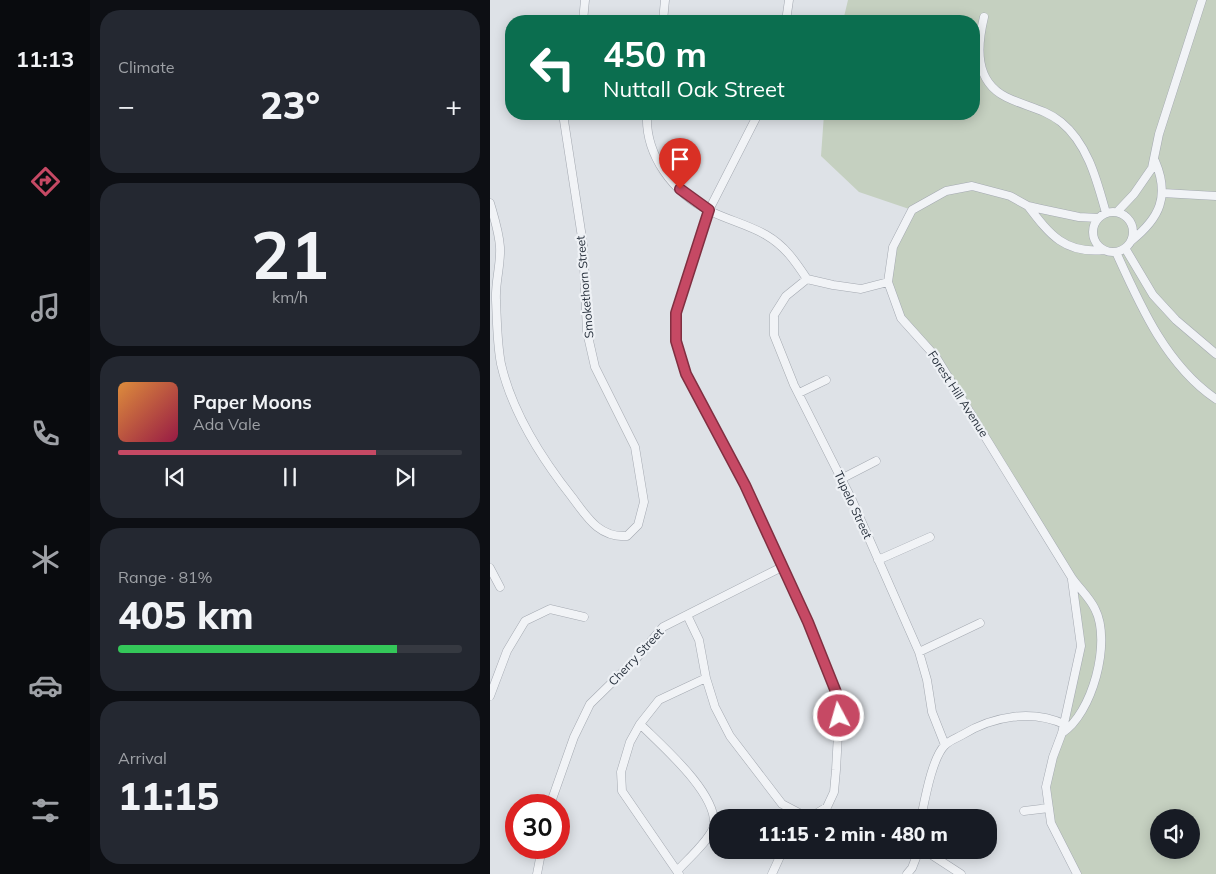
<!DOCTYPE html>
<html lang="en">
<head>
<meta charset="utf-8">
<style>
	:root { --surface:#171b24; --page:#242831; --text:#f1f3f6; --muted:#9ea1a6; --line:#363941; --accent:#c64964 }
	body { margin:0; font-family:Mulish,sans-serif; background:var(--page); color:var(--text); height:100vh; display:flex; flex-direction:column; font-size:19px; white-space:nowrap }
	* { box-sizing:border-box; margin:0 }
	p { font-size:16px; color:var(--muted) }
	.icon { flex:none; width:28px; height:28px; fill:none; stroke:currentColor; stroke-width:2; stroke-linecap:round; stroke-linejoin:round }
	.map { position:relative; flex:1; overflow:hidden }
	.details { display:flex; flex-direction:column; gap:10px; padding:10px; background:#0d0f14; width:400px }
	.details>* { flex:none }
	.guide { position:absolute; left:15px; top:15px; width:475px; height:105px; border-radius:20px; box-shadow:0 2px 12px #0003; background:#0b6e4f; color:#fff; overflow:hidden }
	.controls { position:absolute; left:660px; top:809px; display:grid; gap:10px }
	.controls a { display:grid; place-items:center; width:50px; height:50px; border-radius:50%; background:var(--surface); box-shadow:0 2px 12px #0003; font-size:25px }
	.speed { position:absolute; left:15px; top:794px; display:flex; gap:10px; font-size:25px; font-weight:700; text-align:center }
	.speed>* { display:grid; place-content:center; width:65px; height:65px; border-radius:50%; background:var(--surface); box-shadow:0 2px 12px #0003; line-height:1 }
	.speed .limit { border:8px solid #d22; background:#fff; color:#111 }
	.pin { position:absolute; display:grid; place-items:center; width:42px; height:42px; color:#fff; margin:-51px -21px; border-radius:50% 50% 50% 0; rotate:-45deg; box-shadow:0 0 5px #0007 }
	.pin .icon { rotate:45deg }
	.me { position:absolute; width:55px; margin:-28px; rotate:354deg; stroke-linejoin:round; filter:drop-shadow(0 0 4px #0008) }
	.turn { display:flex; align-items:center; gap:18px; height:105px; padding:0 15px; font-size:22px }
	.turn .icon { width:65px; height:65px; stroke-width:2.5 }
	.turn b { display:block; font-size:35px; line-height:42px }
	.big { font-size:38px; font-weight:800; line-height:1.1 }
	.details .card { flex:1; display:flex; flex-direction:column; justify-content:center; gap:8px; min-width:0; padding:0 18px; border-radius:20px; background:var(--page) }
	.details .dial { align-items:center; gap:0 }
	.dial b { font-size:65px; line-height:1 }
	.song { display:flex; align-items:center; gap:15px }
	.cover { width:60px; height:60px; border-radius:8px; background:linear-gradient(135deg,hsl(30 70% 55%),hsl(340 70% 35%)) }
	.played { height:5px; border-radius:2px; background:linear-gradient(90deg,var(--accent) 75%,var(--line) 75%) }
	.keys { display:flex; justify-content:space-around; direction:ltr }
	.heat { display:flex; justify-content:space-between; align-items:center; font-size:28px; direction:ltr }
	.charge { height:8px; border-radius:4px; background:linear-gradient(90deg,#34c759 81%,var(--line) 0) }
	.trip { position:absolute; left:219px; top:809px; width:288px; height:50px; border-radius:20px; background:var(--surface); box-shadow:0 2px 12px #0003; font-weight:800; line-height:50px; text-align:center }
	main { display:flex; flex:1; min-height:0 }
	.menu { display:flex; flex-direction:column; width:90px; justify-content:space-around; align-items:center; background:#090b0e; color:var(--muted) }
	.menu .icon { width:35px; height:35px }
	.menu .active { color:var(--accent) }
	.menu b { font-size:22px; color:var(--text) }
	.map>svg:first-child { display:block }
	.green { fill:#c5d0c0; fill-rule:evenodd }
	.lines { fill:none; stroke-linecap:round; stroke-linejoin:round }
	.street-casing { stroke:#a4a9b1; stroke-width:9 }
	.street { stroke:#f1f3f6; stroke-width:8 }
	.route-casing { stroke:#812f41; stroke-width:12 }
	.route { stroke:#c64964; stroke-width:9 }
	.labels { text-anchor:middle; stroke-width:4.5; stroke-linejoin:round; paint-order:stroke }
	.street-label { font-size:12px; fill:#28313d; stroke:#eef1f5 }
</style>
</head>
<body>
<main>
<nav class="menu">
<b>11:13</b>
<svg class="icon active" aria-label="directions" viewBox="0 0 24 24"><path d="M12 3l9 9-9 9-9-9zM9 14v-3h6M13 9l2 2-2 2"/></svg>
<svg class="icon" aria-label="music" viewBox="0 0 24 24"><path d="M9 18V5l10-2v13"/><circle cx="6" cy="18" r="3"/><circle cx="16" cy="16" r="3"/></svg>
<svg class="icon" aria-label="phone" viewBox="0 0 24 24"><path d="M5 4h4l2 5-3 2q2 4 5 5l2-3 5 2v4C11 20 4 13 5 4z"/></svg>
<svg class="icon" aria-label="climate" viewBox="0 0 24 24"><path d="M12 3v18M4 7l16 10M4 17L20 7"/></svg>
<svg class="icon" aria-label="car" viewBox="0 0 24 24"><path d="M5 17H2v-5l4-1 3-4h7l3 4 3 1v5h-3M9 17h6M6 11h13"/><circle cx="7" cy="17" r="2"/><circle cx="17" cy="17" r="2"/></svg>
<svg class="icon" aria-label="filters" viewBox="0 0 24 24"><path d="M4 7h16M4 17h16"/><circle cx="9" cy="7" r="2"/><circle cx="15" cy="17" r="2"/></svg>
</nav>
<section class="details">
<div class="card"><p>Climate</p>
<div class="heat"><a>−</a><b class="big">23°</b><a>+</a></div>
</div>
<div class="card dial"><b>21</b><p>km/h</p></div>
<div class="card">
<div class="song"><i class="cover"></i><div><b>Paper Moons</b><p>Ada Vale</p></div></div>
<div class="played"></div>
<div class="keys"><svg class="icon" aria-label="previous" viewBox="0 0 24 24"><path d="M18 5L8 12l10 7zM5 5v14"/></svg><svg class="icon" aria-label="pause" viewBox="0 0 24 24"><path d="M8 5v14M16 5v14"/></svg><svg class="icon" aria-label="next" viewBox="0 0 24 24"><path d="M6 5l10 7-10 7zM19 5v14"/></svg></div>
</div>
<div class="card"><p>Range · 81%</p><b class="big">405 km</b><div class="charge"></div></div>
<div class="card"><p>Arrival</p><b class="big">11:15</b></div>
</section>
<div class="map">
<svg width="726" height="874" viewBox="0 0 726 874">
	<rect width="100%" height="100%" fill="#dee2e7"/>
	<path class="green" d="M358,0H726V874H587L561,823L556,787L591,646L582,578L446,357L411,318L398,282L403,247L422,210L369,192L331,156L334,114H484V21H353ZM669,818H701V850H669Z"/>
	<g class="lines">
		<defs>
			<path id="street" d="M494,17C487,46 484,81 516,97C534,106 555,109 571,122C598,144 607,181 616,213
				M93,21L95,0
				M173,21L175,0
				M296,21L299,0
				M157,114C155,155 183,193 220,211C238,220 259,225 276,235C295,246 305,261 317,279L343,285L371,289L398,282
				M673,193L726,196
				M0,203C4,217 9,232 10,247C11,265 5,282 6,300C7,321 7,343 11,364C22,412 52,459 82,497C97,517 109,538 137,536L148,525L154,502L145,447L105,367L97,332L93,244L73,114
				M538,206C560,235 575,254 614,250
				M603 232a20 20 0 1 1 40 0a20 20 0 1 1-40 0Z
				M627,212L644,194L662,168L669,134L712,0
				M641,241C670,218 680,196 665,161
				M635,248L663,295L686,320L726,354
				M626,252C650,305 676,365 726,399
				M317,279L296,296L284,315V335L304,385L362,500L429,652L437,680L442,712L455,745
				M309,393L336,380
				M351,479L386,461
				M388,560L440,537
				M0,568L10,587
				M582,580L591,646L572,733L563,757L556,787L561,823L587,874
				M197,615L209,640L216,678L225,707L240,736L292,804L311,814L324,815L337,807L344,792L346,770L349,716L346,692L318,622L255,485L196,374L186,341V313L219,210L268,114
				M429,652L490,623
				M0,696L17,651L35,621L60,609L94,617
				M150,724C171,745 227,793 224,825C222,838 197,860 188,870
				M572,733C602,714 622,642 605,609C600,598 589,588 582,578L446,357L411,318L398,282L403,247L422,210L456,191L482,186L520,196L538,206L551,209L589,217L608,218
				M60,805L84,737L100,704L145,660L173,627L292,567
				M534,811L559,808
				M431,818C435,799 442,758 455,745C460,740 467,738 472,735C503,716 542,709 576,725
				M434,850L471,874
				M47,874L52,848
				M189,874L132,791L131,772L140,742L150,724L169,700L216,678
				M282,874L293,850
				M417,874L422,868L429,850"/>
		</defs>
		<use href="#street" class="street-casing"/>
		<use href="#street" class="street"/>
	</g>
	<g class="lines">
		<defs>
			<path id="route" d="M190,189L219,210L186,313V341L196,374L255,485L318,622L346,692L349,716"/>
		</defs>
		<use href="#route" class="route-casing"/>
		<use href="#route" class="route"/>
	</g>
	<g class="labels">
		<g class="street-label">
			<text transform="translate(95 287) rotate(-95)" y="4">Smokethorn Street</text>
			<text transform="translate(468 394) rotate(57)" y="4">Forest Hill Avenue</text>
			<text transform="translate(363 505) rotate(65)" y="4">Tupelo Street</text>
			<text transform="translate(146 657) rotate(-47)" y="4">Cherry Street</text>
		</g>
	</g>
</svg>
<div class="controls">
<a><svg class="icon" aria-label="sound" viewBox="0 0 24 24"><path d="M4 9h4l5-4v14l-5-4H4zM17 9q2 3 0 6"/></svg></a>
</div>
<div class="speed"><div class="limit">30</div></div>
<div class="pin" style="left:190px;top:189px;background:#d93025"><svg class="icon" aria-label="arrive" viewBox="0 0 24 24"><path d="M6 21V4h12l-3 4 3 4H6"/></svg></div>
<svg class="me" style="left:349px;top:716px" viewBox="-20 -20 40 40"><circle r="17" fill="#c64964" stroke="#fff" stroke-width="3"/><path d="M0-11L8 9 0 5-8 9z" fill="#fff"/></svg>
<div class="trip">11:15 · 2 min · 480 m</div>
<div class="guide">
<div class="turn"><svg class="icon" aria-label="left" viewBox="0 0 24 24"><path d="M17 20v-9H6M10 6l-5 5 5 5"/></svg><div><b>450 m</b>Nuttall Oak Street</div></div>
</div>
</div>
</main>
</body>
</html>
